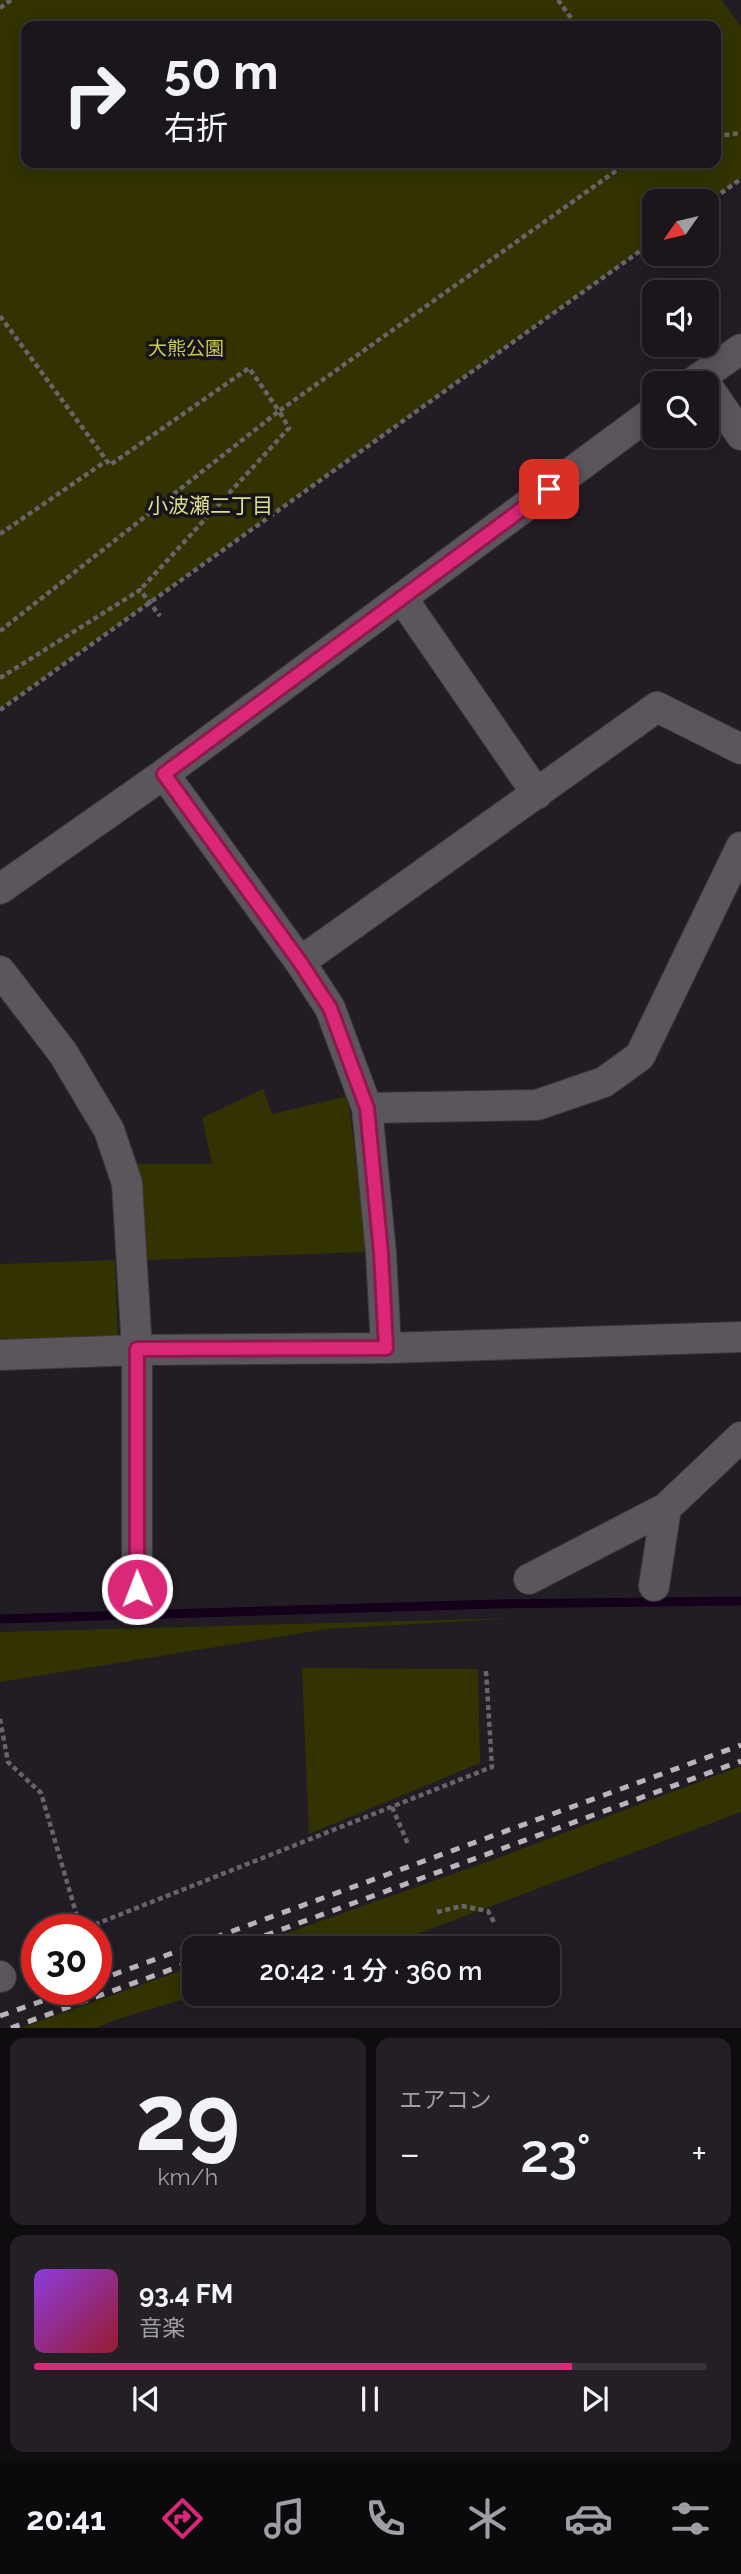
<!DOCTYPE html>
<html lang="ja">
<head>
<meta charset="utf-8">
<style>
	:root { --surface:#1a161b; --page:#231f24; --text:#f1f3f6; --muted:#9f9fa3; --line:#38353a; --accent:#db2777 }
	body { margin:0; font-family:Raleway,"Noto Sans JP",sans-serif; background:var(--page); color:var(--text); height:100vh; display:flex; flex-direction:column; font-size:26px; white-space:nowrap }
	* { box-sizing:border-box; margin:0 }
	p { font-size:23px; color:var(--muted) }
	.icon { flex:none; width:38px; height:38px; fill:none; stroke:currentColor; stroke-width:2; stroke-linecap:round; stroke-linejoin:round }
	.map { position:relative; height:2028px; overflow:hidden }
	.drawer { display:flex; flex-direction:column; gap:10px; padding:10px; background:#0e0c0f; flex:1 }
	.drawer>* { flex:none }
	.guide { position:absolute; left:21px; top:21px; width:700px; height:147px; border-radius:14px; box-shadow:0 4px 18px #0003,0 0 0 2px var(--line); background:#1a161b; color:var(--text); overflow:hidden }
	.needle { width:46px; rotate:236deg }
	.tools { position:absolute; left:642px; top:189px; display:grid; gap:14px }
	.tools a { display:grid; place-items:center; width:77px; height:77px; border-radius:14px; background:var(--surface); box-shadow:0 4px 18px #0003,0 0 0 2px var(--line); font-size:35px }
	.speed { position:absolute; left:21px; top:1914px; display:flex; gap:14px; font-size:35px; font-weight:700; text-align:center }
	.speed>* { display:grid; place-content:center; width:91px; height:91px; border-radius:50%; background:var(--surface); box-shadow:0 4px 18px #0003,0 0 0 2px var(--line); line-height:1 }
	.speed .limit { border:10px solid #d22; background:#fff; color:#111 }
	.pin { position:absolute; display:grid; place-items:center; width:60px; height:60px; color:#fff; margin:-30px; border-radius:14px; box-shadow:0 4px 10px #0006 }
	.me { position:absolute; width:77px; margin:-38px; rotate:359deg; stroke-linejoin:round; filter:drop-shadow(0 0 5px #0008) }
	.turn { display:flex; align-items:center; gap:24px; height:147px; padding:0 28px; font-size:32px }
	.turn .icon { width:91px; height:91px; stroke-width:2.5 }
	.turn b { display:block; font-size:49px; line-height:60px }
	.big { font-size:52px; font-weight:600; line-height:1.1 }
	.drawer .widget { flex:1; display:flex; flex-direction:column; justify-content:center; gap:10px; min-width:0; padding:0 24px; border-radius:14px; background:var(--page) }
	.drawer .dial { align-items:center; gap:0 }
	.dial b { font-size:91px; line-height:1 }
	.song { display:flex; align-items:center; gap:21px }
	.cover { width:84px; height:84px; border-radius:10px; background:linear-gradient(135deg,hsl(270 70% 55%),hsl(350 70% 35%)) }
	.played { height:7px; border-radius:4px; background:linear-gradient(90deg,var(--accent) 80%,var(--line) 80%) }
	.keys { display:flex; justify-content:space-around; direction:ltr }
	.heat { display:flex; justify-content:space-between; align-items:center; font-size:38px; direction:ltr }
	.drawer .tiles { flex:1; display:grid; gap:10px; grid-template-columns:1fr 1fr }
	.widget:last-child { grid-column:span 2 }
	.trip { position:absolute; left:182px; top:1936px; width:378px; height:70px; border-radius:14px; background:var(--surface); box-shadow:0 4px 18px #0003,0 0 0 2px var(--line); font-weight:600; line-height:70px; text-align:center }
	.tab-bar { display:flex; height:112px; justify-content:space-around; align-items:center; background:#0a090b; color:var(--muted) }
	.tab-bar .icon { width:49px; height:49px }
	.tab-bar .on { color:var(--accent) }
	.tab-bar b { font-size:32px; color:var(--text) }
	.map>svg:first-child { display:block }
	.green { fill:#323300; fill-rule:evenodd }
	.lines { fill:none; stroke-linecap:round; stroke-linejoin:round }
	.stream { stroke:#14001b; stroke-width:9 }
	.minor-casing { stroke:#3b373d; stroke-width:32 }
	.path { stroke:#69646b; stroke-width:4.5; stroke-dasharray:5 3.5; stroke-linecap:butt }
	.minor { stroke:#5b555c; stroke-width:30 }
	.rail { stroke:#b9b5bb; stroke-width:5; stroke-dasharray:9 9; stroke-linecap:butt }
	.route-casing { stroke:#8e194d; stroke-width:18 }
	.route { stroke:#db2777; stroke-width:12 }
	.labels { text-anchor:middle; stroke-width:7; stroke-linejoin:round; paint-order:stroke }
	.park-label { font-size:19px; fill:#cacc4f; stroke:#19141a }
	.neighbourhood-label { font-size:21px; fill:#dbde90; stroke:#19141a }
</style>
</head>
<body>
<div class="map">
<svg width="741" height="2028" viewBox="0 0 741 2028">
	<rect width="100%" height="100%" fill="#221d24"/>
	<path class="green" d="M0,0H722L741,27V179L707,203V201H654V241L0,709ZM26,26H716V163H26Z
		M263,1089L272,1114L348,1096L367,1252L147,1260L137,1164H212L202,1118Z
		M115,1260L118,1338L0,1340V1264Z
		M517,1618L327,1629L0,1682V1632Z
		M302,1668L478,1669L480,1763L309,1834Z
		M741,1766V1812L417,1934L365,1948H245L484,1863Z
		M194,1966V1993H205L118,2019L96,2028H20Z"/>
	<g class="lines">
		<path class="stream" d="M0,1619L496,1604L741,1601"/>
		<defs>
			<path id="minor" d="M692,383L741,349
				M707,386L741,435
				M402,598L537,794
				M164,774L300,962L330,1008L367,1108L381,1253L386,1348
				M0,889L164,774L654,411
				M300,962L657,707L741,749
				M0,971L63,1053L109,1130L127,1183L137,1350V1589
				M367,1108L537,1105L604,1082L640,1056L741,847
				M0,1355L137,1350L386,1348L741,1337
				M529,1579L666,1508L741,1437
				M654,1586L666,1508
				M0,1976L1,1977"/>
		</defs>
		<use href="#minor" class="minor-casing"/>
		<path class="path" d="M558,0L577,26
			M0,8L11,0
			M716,136L741,133
			M707,203L741,179
			M0,316L110,465L249,368L279,411L627,163
			M0,534L106,461
			M0,631L279,411L289,428L140,590
			M0,678L140,590L160,616
			M0,710L654,241
			M0,1719L8,1762L41,1793L81,1930L492,1767L486,1671
			M392,1807L408,1844
			M437,1912L462,1906L488,1911L495,1924
			M28,1967L37,1964"/>
		<use href="#minor" class="minor"/>
		<path class="rail" d="M231,1948L741,1761
			M96,1981L741,1745
			M0,2016L73,1990
			M11,2028L194,1961"/>
	</g>
	<g class="lines">
		<defs>
			<path id="route" d="M137,1589V1349L386,1348L381,1253L367,1108L330,1008L300,962L164,774L549,489"/>
		</defs>
		<use href="#route" class="route-casing"/>
		<use href="#route" class="route"/>
	</g>
	<g class="labels">
		<g class="park-label">
			<text x="186" y="355">大熊公園</text>
		</g>
		<g class="neighbourhood-label">
			<text x="210" y="513">小波瀬二丁目</text>
		</g>
	</g>
</svg>
<div class="tools">
<a><svg class="needle" viewBox="-14 -14 28 28"><path d="M0-13l5 13h-10z" fill="#e53935"/><path d="M0 13l5-13h-10z" fill="#9f9fa3"/></svg></a>
<a><svg class="icon" aria-label="sound" viewBox="0 0 24 24"><path d="M4 9h4l5-4v14l-5-4H4zM17 9q2 3 0 6"/></svg></a>
<a><svg class="icon" aria-label="search" viewBox="0 0 24 24"><circle cx="10" cy="10" r="6"/><path d="M15 15l6 6"/></svg></a>
</div>
<div class="speed"><div class="limit">30</div></div>
<div class="pin" style="left:549px;top:489px;background:#d93025"><svg class="icon" aria-label="arrive" viewBox="0 0 24 24"><path d="M6 21V4h12l-3 4 3 4H6"/></svg></div>
<svg class="me" style="left:137px;top:1589px" viewBox="-20 -20 40 40"><circle r="17" fill="#db2777" stroke="#fff" stroke-width="3"/><path d="M0-11L8 9 0 5-8 9z" fill="#fff"/></svg>
<div class="trip">20:42 · 1 分 · 360 m</div>
<div class="guide">
<div class="turn"><svg class="icon" aria-label="right" viewBox="0 0 24 24"><path d="M7 20v-9h11M14 6l5 5-5 5"/></svg><div><b>50 m</b>右折</div></div>
</div>
</div>
<section class="drawer">
<div class="tiles">
<div class="widget dial"><b>29</b><p>km/h</p></div>
<div class="widget"><p>エアコン</p>
<div class="heat"><a>−</a><b class="big">23°</b><a>+</a></div>
</div>
<div class="widget">
<div class="song"><i class="cover"></i><div><b>93.4 FM</b><p>音楽</p></div></div>
<div class="played"></div>
<div class="keys"><svg class="icon" aria-label="previous" viewBox="0 0 24 24"><path d="M18 5L8 12l10 7zM5 5v14"/></svg><svg class="icon" aria-label="pause" viewBox="0 0 24 24"><path d="M8 5v14M16 5v14"/></svg><svg class="icon" aria-label="next" viewBox="0 0 24 24"><path d="M6 5l10 7-10 7zM19 5v14"/></svg></div>
</div>
</div>
</section>
<nav class="tab-bar">
<b>20:41</b>
<svg class="icon on" aria-label="directions" viewBox="0 0 24 24"><path d="M12 3l9 9-9 9-9-9zM9 14v-3h6M13 9l2 2-2 2"/></svg>
<svg class="icon" aria-label="music" viewBox="0 0 24 24"><path d="M9 18V5l10-2v13"/><circle cx="6" cy="18" r="3"/><circle cx="16" cy="16" r="3"/></svg>
<svg class="icon" aria-label="phone" viewBox="0 0 24 24"><path d="M5 4h4l2 5-3 2q2 4 5 5l2-3 5 2v4C11 20 4 13 5 4z"/></svg>
<svg class="icon" aria-label="climate" viewBox="0 0 24 24"><path d="M12 3v18M4 7l16 10M4 17L20 7"/></svg>
<svg class="icon" aria-label="car" viewBox="0 0 24 24"><path d="M5 17H2v-5l4-1 3-4h7l3 4 3 1v5h-3M9 17h6M6 11h13"/><circle cx="7" cy="17" r="2"/><circle cx="17" cy="17" r="2"/></svg>
<svg class="icon" aria-label="filters" viewBox="0 0 24 24"><path d="M4 7h16M4 17h16"/><circle cx="9" cy="7" r="2"/><circle cx="15" cy="17" r="2"/></svg>
</nav>
</body>
</html>
